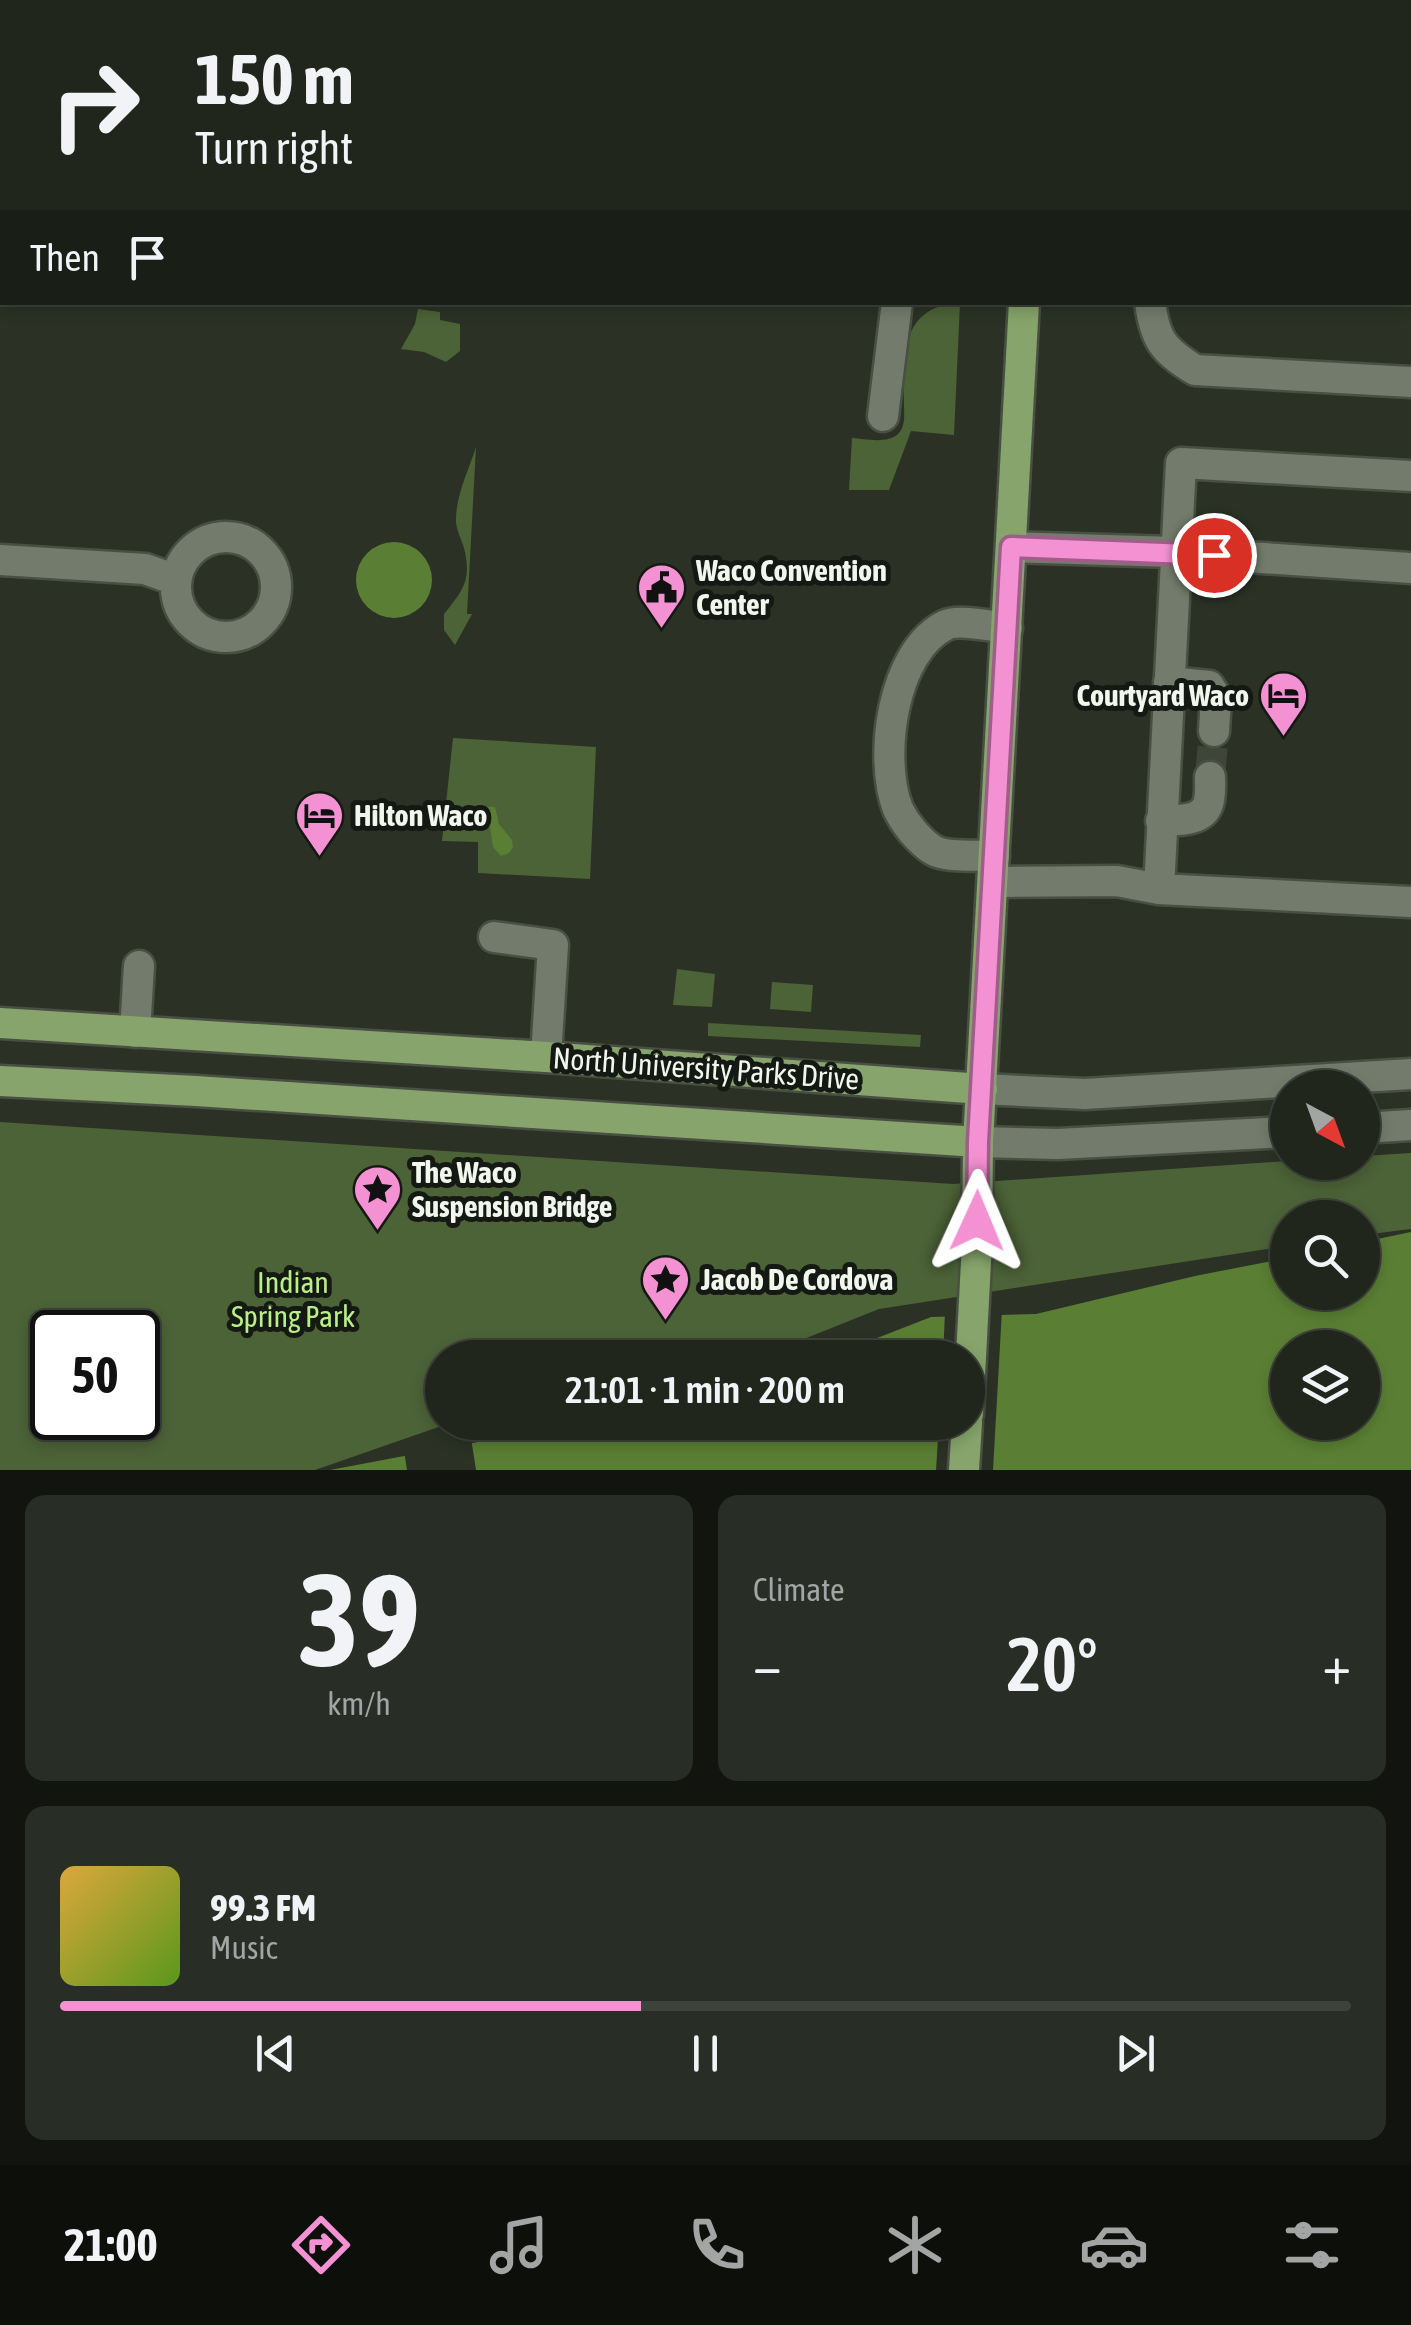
<!DOCTYPE html>
<html lang="en">
<head>
<meta charset="utf-8">
<style>
	:root { --surface:#20261c; --page:#282e25; --text:#f1f3f6; --muted:#a2a5a3; --line:#3d433b; --accent:#f491d3 }
	body { margin:0; font-family:"Asap Condensed",sans-serif; background:var(--page); color:var(--text); height:100vh; display:flex; flex-direction:column; font-size:38px; white-space:nowrap }
	* { box-sizing:border-box; margin:0 }
	p { font-size:32px; color:var(--muted) }
	.icon { flex:none; width:55px; height:55px; fill:none; stroke:currentColor; stroke-width:2; stroke-linecap:round; stroke-linejoin:round }
	.map { position:relative; height:1470px; overflow:hidden }
	.drawer { display:flex; flex-direction:column; gap:25px; padding:25px; background:#12150f; flex:1 }
	.drawer>* { flex:none }
	.top-card { position:absolute; left:0px; top:0px; width:1412px; height:305px; box-shadow:0 5px 15px #0003,0 0 0 2px var(--line); background:#20261c; color:var(--text); overflow:hidden }
	.needle { width:65px; rotate:139deg }
	.controls { position:absolute; left:1270px; top:1070px; display:grid; gap:20px }
	.controls a { display:grid; place-items:center; width:110px; height:110px; border-radius:50%; background:var(--surface); box-shadow:0 5px 15px #0003,0 0 0 2px var(--line); font-size:50px }
	.speed { position:absolute; left:30px; top:1310px; display:flex; gap:20px; font-size:50px; font-weight:700; text-align:center }
	.speed>* { display:grid; place-content:center; width:130px; height:130px; border-radius:50%; background:var(--surface); box-shadow:0 5px 15px #0003,0 0 0 2px var(--line); line-height:1 }
	.speed .limit { border:5px solid #111; border-radius:15px; background:#fff; color:#111 }
	.pin { position:absolute; display:grid; place-items:center; width:85px; height:85px; color:#fff; margin:-42px; border:5px solid #fff; border-radius:50%; box-shadow:0 2px 10px #0007 }
	.me { position:absolute; width:110px; margin:-55px; rotate:1deg; stroke-linejoin:round; filter:drop-shadow(0 0 8px #0008) }
	.turn { display:flex; align-items:center; gap:35px; height:210px; padding:0 30px; font-size:45px }
	.turn .icon { width:130px; height:130px; stroke-width:2.5 }
	.turn b { display:block; font-size:70px; line-height:85px }
	.then { display:flex; align-items:center; height:95px; padding:0 30px; background:#0003; gap:20px; font-size:38px }
	.big { font-size:75px; font-weight:600; line-height:1.1 }
	.drawer .widget { flex:1; display:flex; flex-direction:column; justify-content:center; gap:15px; min-width:0; padding:0 35px; border-radius:20px; background:var(--page) }
	.drawer .dial { align-items:center; gap:0 }
	.dial b { font-size:130px; line-height:1 }
	.song { display:flex; align-items:center; gap:30px }
	.cover { width:120px; height:120px; border-radius:15px; background:linear-gradient(135deg,hsl(40 70% 55%),hsl(90 70% 35%)) }
	.played { height:10px; border-radius:5px; background:linear-gradient(90deg,var(--accent) 45%,var(--line) 45%) }
	.keys { display:flex; justify-content:space-around; direction:ltr }
	.heat { display:flex; justify-content:space-between; align-items:center; font-size:55px; direction:ltr }
	.drawer .tiles { flex:1; display:grid; gap:25px; grid-template-columns:1fr 1fr }
	.widget:last-child { grid-column:span 2 }
	.trip { position:absolute; left:425px; top:1340px; width:560px; height:100px; border-radius:50px; background:var(--surface); box-shadow:0 5px 15px #0003,0 0 0 2px var(--line); font-weight:600; line-height:100px; text-align:center }
	.dock { display:flex; height:160px; justify-content:space-around; align-items:center; background:#0d0f0b; color:var(--muted) }
	.dock .icon { width:70px; height:70px }
	.dock .current { color:var(--accent) }
	.dock b { font-size:45px; color:var(--text) }
	.map>svg:first-child { display:block }
	.green { fill:#4c6237; fill-rule:evenodd }
	.water { fill:#5a7f34; fill-rule:evenodd }
	.pier { fill:#2b3225 }
	.lines { fill:none; stroke-linecap:round; stroke-linejoin:round }
	.minor-tunnel { stroke:#3f4639; stroke-width:30; stroke-dasharray:30 15; stroke-linecap:butt }
	.minor-casing { stroke:#494f43; stroke-width:35 }
	.major-casing { stroke:#494f43; stroke-width:35 }
	.minor { stroke:#737c6c; stroke-width:30 }
	.major { stroke:#86a46b; stroke-width:30 }
	.route-casing { stroke:#9f5e89; stroke-width:25 }
	.route { stroke:#f491d3; stroke-width:18 }
	.labels { text-anchor:middle; stroke-width:10; stroke-linejoin:round; paint-order:stroke }
	.poi-label { font-size:30px; font-weight:bold; fill:#f2f7ee; stroke:#151913; text-anchor:start }
	.street-label { font-size:30px; fill:#f2f7ee; stroke:#151913 }
	.park-label { font-size:30px; fill:#baef88; stroke:#151913 }
</style>
</head>
<body>
<div class="map">
<svg width="1411" height="1470" viewBox="0 0 1411 1470">
	<rect width="100%" height="100%" fill="#2b3225"/>
	<path class="green" d="M960,303L954,435L911,431L889,490H849L852,438C866,439 887,444 898,434C906,426 904,414 904,404C903,357 900,306 960,303Z
		M418,309L440,312V320L460,324V351L446,362L424,352L401,349L415,324Z
		M476,447L467,614H472L455,645L444,630V614C463,590 472,581 464,548C461,538 455,528 456,517C457,493 469,469 476,447Z
		M453,738L596,747L590,879L478,873V842L442,841Z
		M677,969L715,974L712,1007L673,1005Z
		M772,982L813,985L811,1012L770,1009Z
		M708,1023L921,1035L920,1047L708,1036Z
		M0,1122L953,1184L1287,1161L1362,1162L1363,1156L1411,1153V1229L1363,1235L1362,1218H1288L1287,1246L879,1309L794,1343L715,1357L442,1358V1422L450,1423L315,1470H0ZM52,1332H138V1418H52Z"/>
	<path class="water" d="M356 580a38 38 0 1 1 76 0a38 38 0 1 1-76 0Z
		M487,807H495L499,824L512,840L513,847L509,853L501,856L493,847Z
		M1411,1232V1470H330L578,1423L968,1422V1358L832,1357L854,1347L931,1317L1036,1314L1195,1276L1287,1258L1288,1292H1362L1363,1242ZM1288,1348H1362V1422H1288Z"/>
	<path class="pier" d="M1002,1310L993,1470H936L939,1423L968,1422V1358L943,1357L945,1312Z
		M471,1438L476,1470H407L404,1451Z"/>
	<g class="lines">
		<path class="minor-tunnel" d="M1210,777L1214,731"/>
		<defs>
			<path id="minor" d="M1133,0L1177,2
				M1410,17H1411
				M1150,302C1155,340 1163,350 1195,370L1411,382
				M883,416L897,302
				M1411,476L1181,463L1159,889L1411,902
				M176 587a50 50 0 1 1 100 0a50 50 0 1 1-100 0Z
				M1011,547L1174,552L1411,568
				M0,560L145,569L176,580
				M1169,682L1209,686L1216,697L1214,731
				M1161,821C1177,820 1202,822 1208,804C1211,796 1210,784 1210,777
				M994,856C978,855 946,858 933,850C919,841 905,824 898,809C878,758 892,651 946,625C958,619 991,626 1007,628
				M993,882L1117,881L1159,889
				M494,937L553,945L546,1057
				M135,1032L139,966
				M982,1089L1085,1094L1411,1074
				M1362,1128L1411,1125
				M978,1142L1058,1144L1288,1132"/>
			<path id="major" d="M1041,2V0
				M0,1023L546,1057L982,1089
				M0,1081L196,1091L978,1142
				M968,1414L977,1243L978,1142L1024,302
				M964,1470L967,1422"/>
		</defs>
		<use href="#minor" class="minor-casing"/>
		<use href="#major" class="major-casing"/>
		<use href="#minor" class="minor"/>
		<use href="#major" class="major"/>
	</g>
	<g class="lines">
		<defs>
			<path id="route" d="M977,1221L978,1142L1011,547L1214,555"/>
		</defs>
		<use href="#route" class="route-casing"/>
		<use href="#route" class="route"/>
	</g>
	<defs>
		<symbol id="civic-pin" viewBox="-11 -11 22 30"><path d="M0 17L-7.5 6A9.5 9.5 0 1 1 7.5 6Z" fill="#f491d3" stroke="#151913"/><path d="M-.6-6.5H3V-4.5H.6V-3L4-1V1h2V6H-6V1h2V-1L-.6-3ZM-1.2 2.5V6h2.4V2.5Z" fill="#111"/></symbol>
		<symbol id="hotel-pin" viewBox="-11 -11 22 30"><path d="M0 17L-7.5 6A9.5 9.5 0 1 1 7.5 6Z" fill="#f491d3" stroke="#151913"/><path d="M-6-4.5h1.5V1H6V5H4.5V3h-9V5H-6ZM-4 0a1.8 1.8 0 1 1 3.6 0ZM.5 0V-2.5h3Q6-2.5 6 0Z" fill="#111"/></symbol>
		<symbol id="sight-pin" viewBox="-11 -11 22 30"><path d="M0 17L-7.5 6A9.5 9.5 0 1 1 7.5 6Z" fill="#f491d3" stroke="#151913"/><path d="M0-6L1.8-2.2L6-1.7L2.9 1.2L3.7 5.4L0 3.3L-3.7 5.4L-2.9 1.2L-6-1.7L-1.8-2.2Z" fill="#111"/></symbol>
	</defs>
	<g fill-rule="evenodd">
		<use href="#civic-pin" x="634" y="560" width="55" height="75"/>
		<use href="#hotel-pin" x="1256" y="668" width="55" height="75"/>
		<use href="#hotel-pin" x="292" y="788" width="55" height="75"/>
		<use href="#sight-pin" x="350" y="1162" width="55" height="75"/>
		<use href="#sight-pin" x="638" y="1252" width="55" height="75"/>
	</g>
	<g class="labels">
		<g class="poi-label">
			<text x="696" y="581">Waco Convention<tspan x="696" dy="34">Center</tspan></text>
			<text x="1249" y="706" text-anchor="end">Courtyard Waco</text>
			<text x="354" y="826">Hilton Waco</text>
			<text x="412" y="1183">The Waco<tspan x="412" dy="34">Suspension Bridge</tspan></text>
			<text x="701" y="1290">Jacob De Cordova</text>
		</g>
		<g class="street-label">
			<text transform="translate(706 1069) rotate(4)" y="10">North University Parks Drive</text>
		</g>
		<g class="park-label">
			<text x="293" y="1293">Indian<tspan x="293" dy="34">Spring Park</tspan></text>
		</g>
	</g>
</svg>
<div class="controls">
<a><svg class="needle" viewBox="-14 -14 28 28"><path d="M0-13l5 13h-10z" fill="#e53935"/><path d="M0 13l5-13h-10z" fill="#a2a5a3"/></svg></a>
<a><svg class="icon" aria-label="search" viewBox="0 0 24 24"><circle cx="10" cy="10" r="6"/><path d="M15 15l6 6"/></svg></a>
<a><svg class="icon" aria-label="layers" viewBox="0 0 24 24"><path d="M12 4l9 5-9 5-9-5zM3 14l9 5 9-5"/></svg></a>
</div>
<div class="speed"><div class="limit">50</div></div>
<div class="pin" style="left:1214px;top:555px;background:#d93025"><svg class="icon" aria-label="arrive" viewBox="0 0 24 24"><path d="M6 21V4h12l-3 4 3 4H6"/></svg></div>
<svg class="me" style="left:977px;top:1221px" viewBox="-20 -20 40 40"><path d="M0-17L14 15 0 8-14 15z" fill="#f491d3" stroke="#fff" stroke-width="4"/></svg>
<div class="trip">21:01 · 1 min · 200 m</div>
<div class="top-card">
<div class="turn"><svg class="icon" aria-label="right" viewBox="0 0 24 24"><path d="M7 20v-9h11M14 6l5 5-5 5"/></svg><div><b>150 m</b>Turn right</div></div>
<div class="then">Then<svg class="icon" aria-label="arrive" viewBox="0 0 24 24"><path d="M6 21V4h12l-3 4 3 4H6"/></svg></div>
</div>
</div>
<section class="drawer">
<div class="tiles">
<div class="widget dial"><b>39</b><p>km/h</p></div>
<div class="widget"><p>Climate</p>
<div class="heat"><a>−</a><b class="big">20°</b><a>+</a></div>
</div>
<div class="widget">
<div class="song"><i class="cover"></i><div><b>99.3 FM</b><p>Music</p></div></div>
<div class="played"></div>
<div class="keys"><svg class="icon" aria-label="previous" viewBox="0 0 24 24"><path d="M18 5L8 12l10 7zM5 5v14"/></svg><svg class="icon" aria-label="pause" viewBox="0 0 24 24"><path d="M8 5v14M16 5v14"/></svg><svg class="icon" aria-label="next" viewBox="0 0 24 24"><path d="M6 5l10 7-10 7zM19 5v14"/></svg></div>
</div>
</div>
</section>
<nav class="dock">
<b>21:00</b>
<svg class="icon current" aria-label="directions" viewBox="0 0 24 24"><path d="M12 3l9 9-9 9-9-9zM9 14v-3h6M13 9l2 2-2 2"/></svg>
<svg class="icon" aria-label="music" viewBox="0 0 24 24"><path d="M9 18V5l10-2v13"/><circle cx="6" cy="18" r="3"/><circle cx="16" cy="16" r="3"/></svg>
<svg class="icon" aria-label="phone" viewBox="0 0 24 24"><path d="M5 4h4l2 5-3 2q2 4 5 5l2-3 5 2v4C11 20 4 13 5 4z"/></svg>
<svg class="icon" aria-label="climate" viewBox="0 0 24 24"><path d="M12 3v18M4 7l16 10M4 17L20 7"/></svg>
<svg class="icon" aria-label="car" viewBox="0 0 24 24"><path d="M5 17H2v-5l4-1 3-4h7l3 4 3 1v5h-3M9 17h6M6 11h13"/><circle cx="7" cy="17" r="2"/><circle cx="17" cy="17" r="2"/></svg>
<svg class="icon" aria-label="filters" viewBox="0 0 24 24"><path d="M4 7h16M4 17h16"/><circle cx="9" cy="7" r="2"/><circle cx="15" cy="17" r="2"/></svg>
</nav>
</body>
</html>
